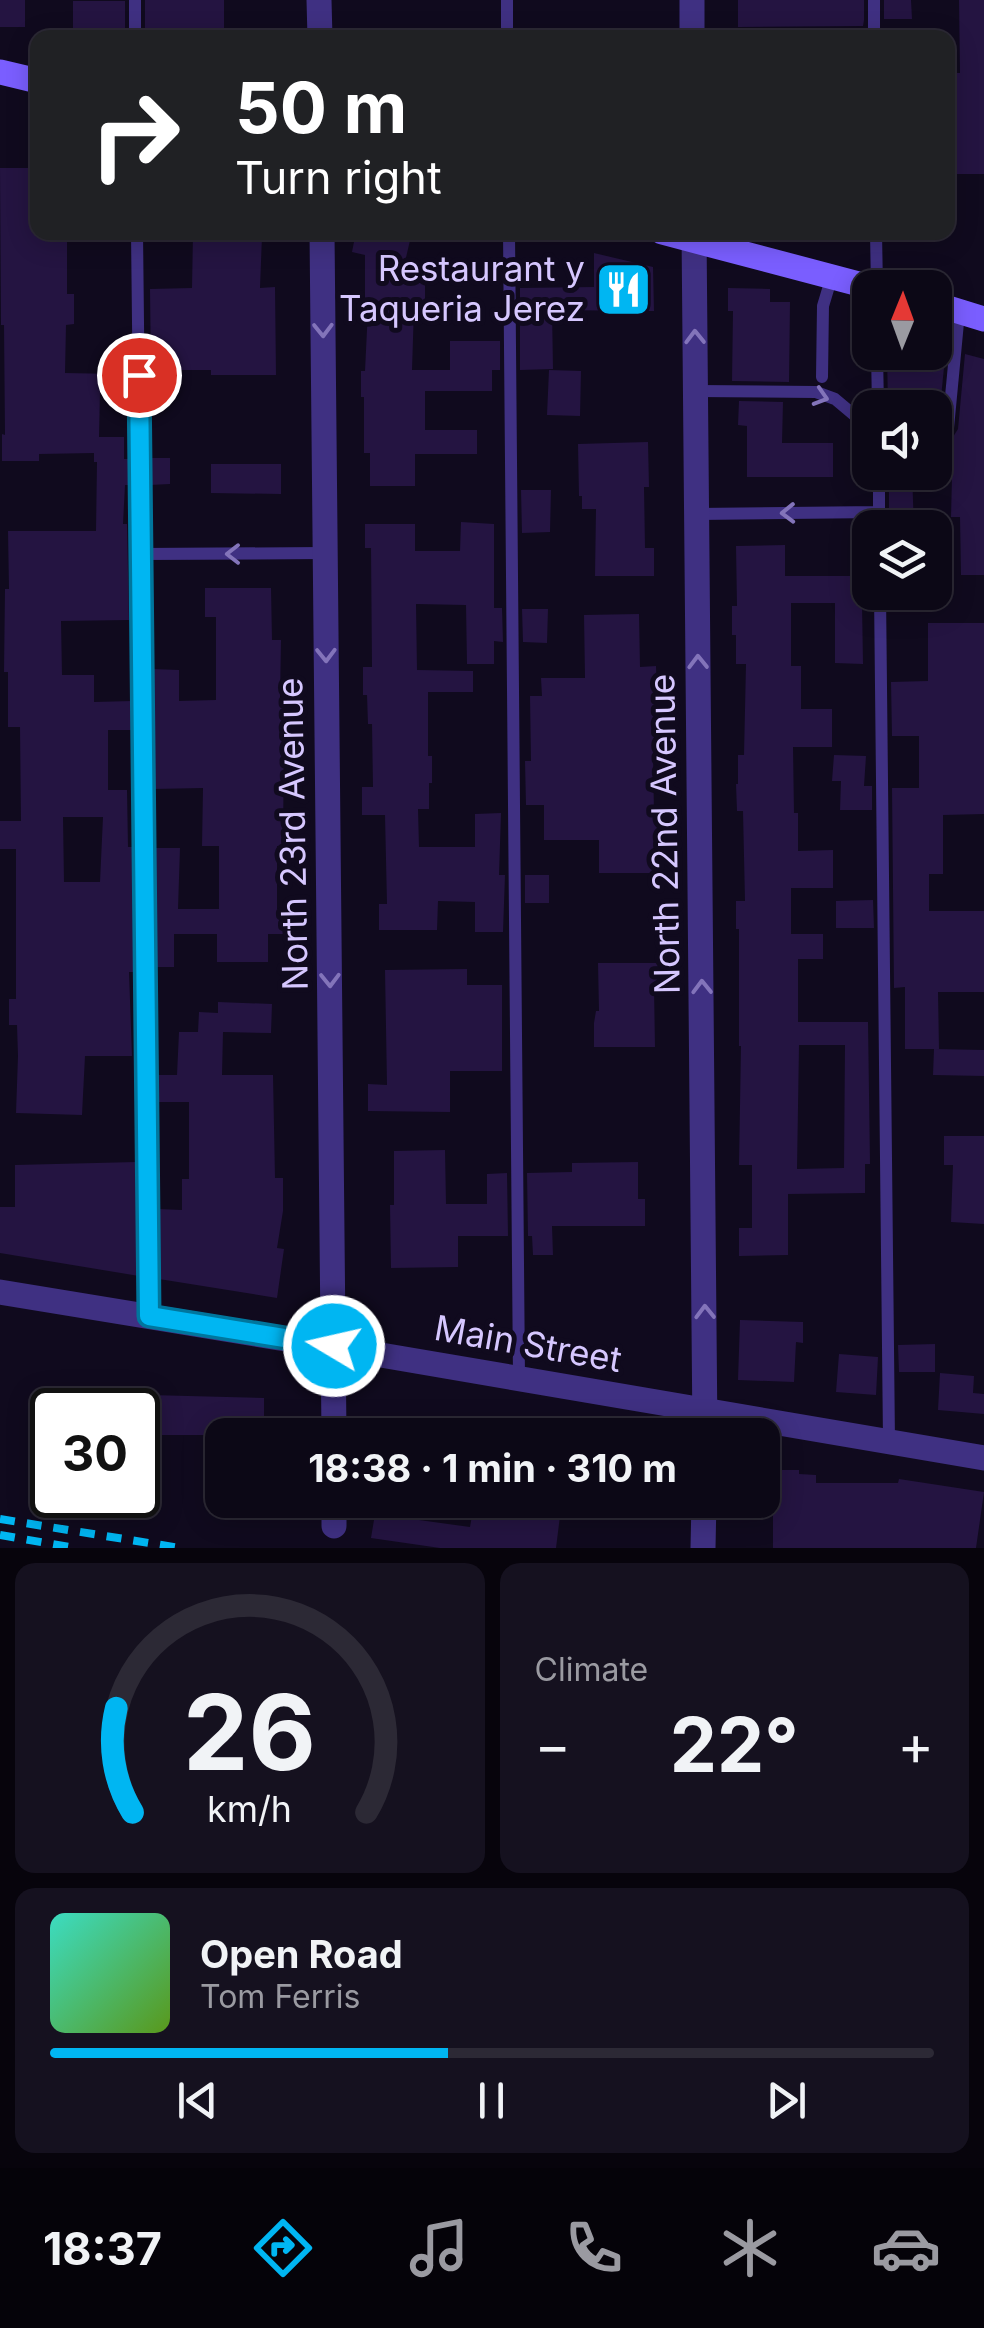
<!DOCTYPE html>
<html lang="en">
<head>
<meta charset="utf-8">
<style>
	:root { --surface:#0c0816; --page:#15111f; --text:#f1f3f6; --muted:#9a9aa1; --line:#2c2935; --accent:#00b6f2 }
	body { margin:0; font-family:Inter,sans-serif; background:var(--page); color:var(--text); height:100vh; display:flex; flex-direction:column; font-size:38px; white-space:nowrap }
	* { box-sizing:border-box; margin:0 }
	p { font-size:32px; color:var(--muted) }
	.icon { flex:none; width:55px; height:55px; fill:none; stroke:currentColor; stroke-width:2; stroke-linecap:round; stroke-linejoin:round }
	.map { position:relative; height:1548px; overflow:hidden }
	.side { display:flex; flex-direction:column; gap:15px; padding:15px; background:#07040c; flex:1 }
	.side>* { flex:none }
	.guide { position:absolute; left:30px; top:30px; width:925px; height:210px; border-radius:20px; box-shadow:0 5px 25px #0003,0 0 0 2px var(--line); background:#202124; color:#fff; overflow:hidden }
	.needle { width:65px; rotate:1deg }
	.tools { position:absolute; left:852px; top:270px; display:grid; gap:20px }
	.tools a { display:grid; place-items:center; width:100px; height:100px; border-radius:20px; background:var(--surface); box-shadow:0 5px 25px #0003,0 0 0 2px var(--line); font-size:50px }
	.speed { position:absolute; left:30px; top:1388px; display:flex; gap:20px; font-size:50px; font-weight:700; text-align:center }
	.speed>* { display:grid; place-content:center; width:130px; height:130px; border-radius:50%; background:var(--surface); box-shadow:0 5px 25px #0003,0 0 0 2px var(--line); line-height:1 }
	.speed .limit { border:5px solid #111; border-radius:15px; background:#fff; color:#111 }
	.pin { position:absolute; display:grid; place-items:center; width:85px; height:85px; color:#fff; margin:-42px; border:5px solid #fff; border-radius:50%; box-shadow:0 2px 10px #0007 }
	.me { position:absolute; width:110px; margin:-55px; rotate:279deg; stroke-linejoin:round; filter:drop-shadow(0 0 8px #0008) }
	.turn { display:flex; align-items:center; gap:35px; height:210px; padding:0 40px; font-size:45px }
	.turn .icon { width:130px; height:130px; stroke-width:2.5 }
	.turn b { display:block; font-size:70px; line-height:85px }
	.big { font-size:75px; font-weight:700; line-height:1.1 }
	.side .widget { flex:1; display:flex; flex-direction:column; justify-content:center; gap:15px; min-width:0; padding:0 35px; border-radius:20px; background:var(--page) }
	.side .dial { align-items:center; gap:0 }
	.dial svg { height:260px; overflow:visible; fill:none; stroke:var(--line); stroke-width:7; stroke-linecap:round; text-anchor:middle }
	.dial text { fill:var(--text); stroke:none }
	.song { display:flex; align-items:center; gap:30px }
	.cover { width:120px; height:120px; border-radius:15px; background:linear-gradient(135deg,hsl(170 70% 55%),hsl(90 70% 35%)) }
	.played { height:10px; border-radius:5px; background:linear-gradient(90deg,var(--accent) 45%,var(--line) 45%) }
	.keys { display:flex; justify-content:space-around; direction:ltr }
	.heat { display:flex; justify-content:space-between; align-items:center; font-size:55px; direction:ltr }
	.side .tiles { flex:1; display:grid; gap:15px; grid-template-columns:1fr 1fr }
	.widget:last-child { grid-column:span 2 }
	.trip { position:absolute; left:205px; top:1418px; width:575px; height:100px; border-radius:20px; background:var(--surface); box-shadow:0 5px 25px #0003,0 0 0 2px var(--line); font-weight:700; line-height:100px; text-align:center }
	.tab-bar { display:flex; height:160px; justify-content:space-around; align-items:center; background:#050309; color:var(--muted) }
	.tab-bar .icon { width:70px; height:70px }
	.tab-bar .active { color:var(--accent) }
	.tab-bar b { font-size:45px; color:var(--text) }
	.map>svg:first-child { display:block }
	.building { fill:#241441; fill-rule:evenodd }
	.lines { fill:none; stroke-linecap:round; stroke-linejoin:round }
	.service { stroke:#3f3082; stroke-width:12 }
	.minor { stroke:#3f3082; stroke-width:25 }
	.secondary { stroke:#7a5eff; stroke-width:25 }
	.rail { stroke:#00b6f2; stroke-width:8; stroke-dasharray:15 12; stroke-linecap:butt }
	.oneway { stroke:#8374ba }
	.route-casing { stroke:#00769d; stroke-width:25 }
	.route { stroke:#00b6f2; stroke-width:18 }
	.labels { text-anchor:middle; stroke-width:10; stroke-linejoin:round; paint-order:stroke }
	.poi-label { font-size:35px; fill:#d6c7ff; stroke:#100a1e; text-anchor:end }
	.street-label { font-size:35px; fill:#d6c7ff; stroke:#100a1e }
</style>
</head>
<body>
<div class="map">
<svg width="984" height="1548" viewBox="0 0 984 1548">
	<rect width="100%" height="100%" fill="#100a1e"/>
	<path class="building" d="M0,0H25V27H0Z
		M145,0H224V38H145Z
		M738,0H864V20L863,26L738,27Z
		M884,0H911L912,19H884Z
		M959,0H984V174H948V73H960Z
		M73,1H125V38H73Z
		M0,168H38V232H67V294H74V324L66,325L65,373L116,374V392H100L99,437H124V459H130V485H125L123,524H127L129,620L61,621L62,675H94V702L132,701V730H108V790H127L128,847H134L135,967L134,972H129L132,1056H85L82,1115L16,1113L18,1056L17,1025H9V999H16V849H0V821H21L20,727H8V672H4L5,589H9L8,531H96L97,462H94V453L39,454V461H2V434L5,435L4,325H1ZM63,817H103L100,882H64Z
		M356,232H412L400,283H425V308H414L412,370H450V341H500V370H492V391H425V430H477V454H415V486H370V453H364V397H361V371H365L368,309H365V255L352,252Z
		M193,234L262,236L260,288L275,287L276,375H211V370H151L150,289L192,288Z
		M594,253L653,267L654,311L552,310L553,369L520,370V288L594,287Z
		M728,288L770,289V302H790L789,382L732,381L733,311H728Z
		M935,345L946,348L939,417H935V408H888L887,352H935Z
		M965,354L984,359V575H961L960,517H951L953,437L958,429Z
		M549,370L581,371L580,416L547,415Z
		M739,401L783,402L782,443H833V477H747V426L738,425Z
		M648,442L649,487H644L645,548H654V576H595L596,509H582V496H579L578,444Z
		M150,458H170V484L150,485Z
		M211,464H281V494L211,493Z
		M889,472H912L914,528H889Z
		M521,490H551L550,532L522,533Z
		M461,522L494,524V608H502L503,642L494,641V664H467L466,605L416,604L417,670L473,671V692H428V756H432V783H429V809H418L419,847H475V814L501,813L499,875H505L503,932H475V902L438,901L437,930H379V904H387L385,815H362V787H373L372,724H368L367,695H363V667H372L371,548H365V524H415V551H460Z
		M785,545V576H867V603H862L863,664L835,663V603H791V666H801V709H832V747H793L794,813H798V851L833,850V888H791V934H823V959H798V1022H868L870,1164H865V1193L788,1194V1255L739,1256V1228H752V1165H739L741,1046H739V929H736V901H745L743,811H737L736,784H738V755H744L746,664H736V635H732V606H737L736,546ZM799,1045H845L844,1168L797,1169Z
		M205,588H271L272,640H281L280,698H288V726H284L283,846H277V909H287L288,934H268V962H217V934H174V967H155L154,848H180L178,909H219V846H202L203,788L153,789L152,669L179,670V701L216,700V617H205Z
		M522,609H548L547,643L523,642Z
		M639,614L640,667L656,666L658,723L657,754H653L654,814H658V873H599V840H544V805H526L525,761H531L530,696H542L541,678H585L584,615Z
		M928,623H984V814L943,815V874H929V911H984V992H938L939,1049H905V987L894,988L892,788H919V736H892L891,682L928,681Z
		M834,755L866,756L864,786H872V810H840L841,781H832Z
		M525,875H549V903H525Z
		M873,900L874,928H836V901Z
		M598,963H658L659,987H654L655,1047H594V1023L596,1011H599Z
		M467,969V985H502V1071H450V1112L368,1111V1084L387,1085L385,970Z
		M218,1002L272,1004L271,1033L223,1032L222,1075H273L275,1178H283V1211L277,1248L284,1249L277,1298L159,1279L158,1209L182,1210V1179H189V1102H157L156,1075H177L179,1032H198L199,1012L218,1013Z
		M934,1049L984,1050V1076L933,1075Z
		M944,1136H984V1224L951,1222L953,1165H944Z
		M445,1150L446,1204H487V1174L507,1173L508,1236H458V1267L391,1268L390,1205H394V1151Z
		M136,1162L139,1276L0,1253V1207H15V1165Z
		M638,1162V1199H645V1226H552L553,1255H533L532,1236H528L527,1173L572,1172V1163Z
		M740,1320L803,1322V1343L796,1342L794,1382L738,1380Z
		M935,1344V1372H899L898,1345Z
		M839,1354L878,1357L876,1395L836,1392Z
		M940,1373L974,1376L973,1393L984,1394V1414L938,1410Z
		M150,1395L264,1398V1435H149Z
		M773,1470H799V1474L816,1475V1483H898L899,1479L984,1492L976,1548H773Z
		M510,1500H562L556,1548H440L371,1538L375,1514L470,1527L473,1510L508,1515Z"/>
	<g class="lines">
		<path class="service" d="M135,0V38
			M507,0V38
			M874,0V38
			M137,232L149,1316
			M509,232L519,1378
			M876,232L877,288
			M877,352L878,408
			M822,377L823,306L832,276
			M696,391L816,392L835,399L860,420L870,423
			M935,427L948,428L959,312
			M879,472V528
			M697,514L879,512
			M141,554L325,553
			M880,592L889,1441"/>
		<path class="minor" d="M319,0L320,38
			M692,0V38
			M322,232L334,1435
			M694,232L705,1435
			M0,1292L334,1347L984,1458
			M334,1500V1526
			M703,1548L704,1500"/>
		<path class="secondary" d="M0,72L38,81
			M662,232L874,288
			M935,304L984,319"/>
		<path class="rail" d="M0,1519L180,1548
			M0,1535L75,1548"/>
	</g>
	<defs><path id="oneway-chevron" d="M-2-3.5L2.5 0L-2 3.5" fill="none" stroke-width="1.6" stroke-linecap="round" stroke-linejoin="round" transform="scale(2.5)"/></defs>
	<g class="oneway">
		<use href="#oneway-chevron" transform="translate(323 330) rotate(89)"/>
		<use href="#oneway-chevron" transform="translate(695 337) rotate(-91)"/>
		<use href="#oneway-chevron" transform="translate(821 397) rotate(17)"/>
		<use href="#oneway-chevron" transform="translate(788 513) rotate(179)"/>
		<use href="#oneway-chevron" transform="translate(233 554) rotate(180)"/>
		<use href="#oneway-chevron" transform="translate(326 655) rotate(89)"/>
		<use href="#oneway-chevron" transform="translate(698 662) rotate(-91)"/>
		<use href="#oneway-chevron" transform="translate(330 980) rotate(89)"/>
		<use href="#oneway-chevron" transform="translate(702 987) rotate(-91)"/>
		<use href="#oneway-chevron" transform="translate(705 1312) rotate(-91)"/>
	</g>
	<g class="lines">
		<defs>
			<path id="route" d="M139,375L149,1316L334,1346"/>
		</defs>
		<use href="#route" class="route-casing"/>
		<use href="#route" class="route"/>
	</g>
	<defs>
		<symbol id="restaurant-square" viewBox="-11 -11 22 22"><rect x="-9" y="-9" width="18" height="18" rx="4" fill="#00b6f2" stroke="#100a1e"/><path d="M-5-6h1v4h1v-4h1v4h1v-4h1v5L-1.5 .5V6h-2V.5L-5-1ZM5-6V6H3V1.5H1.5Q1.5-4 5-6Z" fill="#fff"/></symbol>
	</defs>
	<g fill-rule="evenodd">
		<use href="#restaurant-square" x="592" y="258" width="63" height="63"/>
	</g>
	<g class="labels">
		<g class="poi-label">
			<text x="585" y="281">Restaurant y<tspan x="585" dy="40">Taqueria Jerez</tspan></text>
		</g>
		<g class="street-label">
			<text transform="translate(293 834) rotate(-91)" y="12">North 23rd Avenue</text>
			<text transform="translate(665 834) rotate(-91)" y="12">North 22nd Avenue</text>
			<text transform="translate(528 1344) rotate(10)" y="12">Main Street</text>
		</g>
	</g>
</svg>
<div class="tools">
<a><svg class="needle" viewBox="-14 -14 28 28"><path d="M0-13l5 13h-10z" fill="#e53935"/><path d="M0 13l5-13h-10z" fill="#9a9aa1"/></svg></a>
<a><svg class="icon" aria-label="sound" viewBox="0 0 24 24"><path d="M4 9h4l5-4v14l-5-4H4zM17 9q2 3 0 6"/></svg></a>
<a><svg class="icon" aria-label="layers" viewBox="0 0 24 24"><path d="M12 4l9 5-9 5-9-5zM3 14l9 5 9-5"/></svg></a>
</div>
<div class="speed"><div class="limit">30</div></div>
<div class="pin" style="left:139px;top:375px;background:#d93025"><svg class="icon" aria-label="arrive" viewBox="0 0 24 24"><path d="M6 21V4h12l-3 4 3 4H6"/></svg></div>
<svg class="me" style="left:334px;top:1346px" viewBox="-20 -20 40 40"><circle r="17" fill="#00b6f2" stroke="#fff" stroke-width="3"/><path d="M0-11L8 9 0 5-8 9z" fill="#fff"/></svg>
<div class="trip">18:38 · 1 min · 310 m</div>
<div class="guide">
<div class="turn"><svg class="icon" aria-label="right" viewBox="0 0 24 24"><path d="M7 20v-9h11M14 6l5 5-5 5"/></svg><div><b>50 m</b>Turn right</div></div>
</div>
</div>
<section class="side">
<div class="tiles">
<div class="widget dial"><svg viewBox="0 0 100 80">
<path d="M14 69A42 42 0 1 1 86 69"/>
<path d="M14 69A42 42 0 0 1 9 37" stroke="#00b6f2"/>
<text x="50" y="56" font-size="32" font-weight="700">26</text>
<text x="50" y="72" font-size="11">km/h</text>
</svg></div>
<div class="widget"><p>Climate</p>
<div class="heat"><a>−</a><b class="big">22°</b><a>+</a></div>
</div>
<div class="widget">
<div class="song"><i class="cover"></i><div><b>Open Road</b><p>Tom Ferris</p></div></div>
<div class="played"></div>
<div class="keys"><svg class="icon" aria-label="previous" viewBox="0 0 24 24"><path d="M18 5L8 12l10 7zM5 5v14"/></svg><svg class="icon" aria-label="pause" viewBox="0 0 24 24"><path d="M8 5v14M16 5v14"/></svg><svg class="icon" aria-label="next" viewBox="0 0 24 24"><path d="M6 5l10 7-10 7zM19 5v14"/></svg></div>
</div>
</div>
</section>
<nav class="tab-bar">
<b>18:37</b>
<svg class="icon active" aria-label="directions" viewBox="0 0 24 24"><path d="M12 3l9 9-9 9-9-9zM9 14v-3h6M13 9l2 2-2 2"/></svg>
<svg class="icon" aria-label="music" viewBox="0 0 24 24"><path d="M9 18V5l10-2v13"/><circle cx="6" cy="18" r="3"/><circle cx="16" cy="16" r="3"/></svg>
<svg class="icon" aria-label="phone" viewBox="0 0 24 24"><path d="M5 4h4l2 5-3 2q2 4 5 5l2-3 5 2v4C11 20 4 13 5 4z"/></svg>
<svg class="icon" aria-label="climate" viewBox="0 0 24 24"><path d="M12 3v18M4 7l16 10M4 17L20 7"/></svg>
<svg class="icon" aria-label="car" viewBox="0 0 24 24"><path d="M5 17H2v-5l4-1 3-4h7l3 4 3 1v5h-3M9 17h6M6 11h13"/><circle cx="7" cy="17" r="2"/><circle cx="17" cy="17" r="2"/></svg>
</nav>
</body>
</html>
